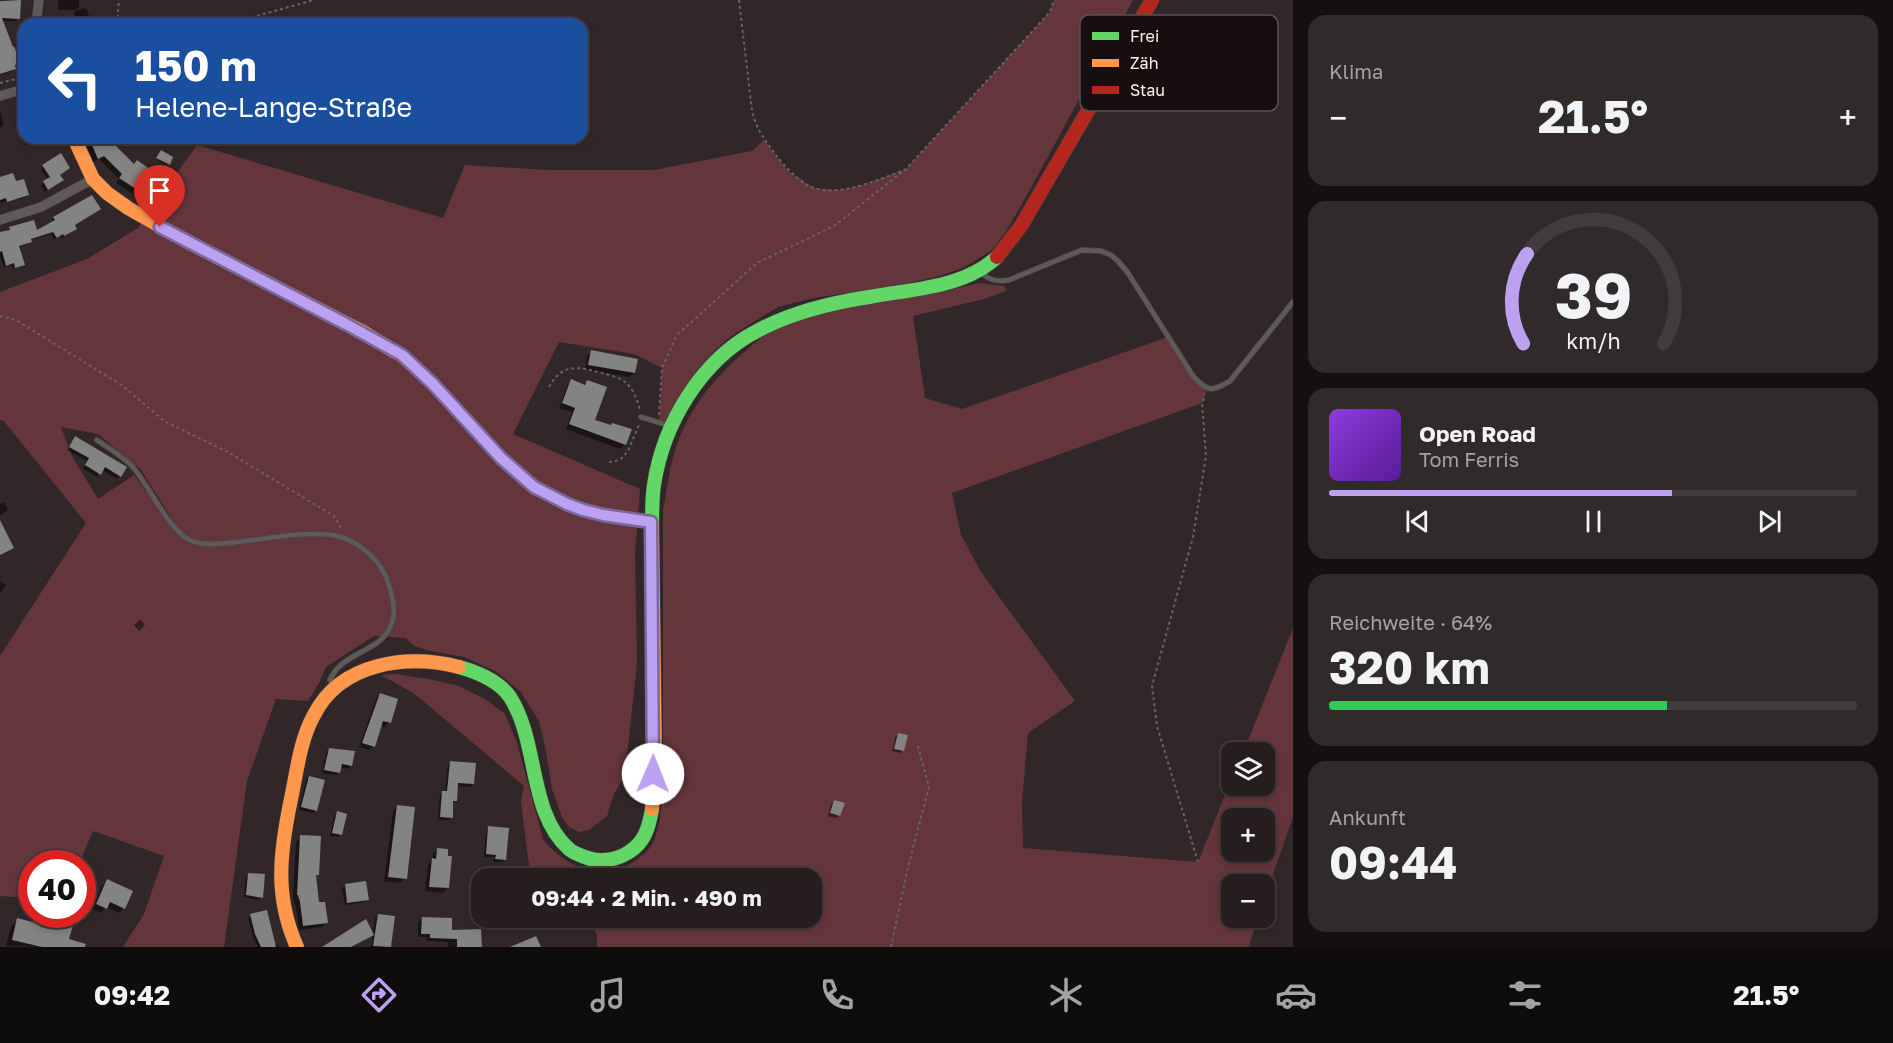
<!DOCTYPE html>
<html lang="de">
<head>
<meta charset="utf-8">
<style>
	:root { --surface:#251d1e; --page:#312a2b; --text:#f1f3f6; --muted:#a3a2a4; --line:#423b3c; --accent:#bca0f2 }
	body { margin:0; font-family:"Golos Text",sans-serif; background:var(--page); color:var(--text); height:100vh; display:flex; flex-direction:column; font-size:22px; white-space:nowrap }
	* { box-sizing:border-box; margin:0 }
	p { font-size:20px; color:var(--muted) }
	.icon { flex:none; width:33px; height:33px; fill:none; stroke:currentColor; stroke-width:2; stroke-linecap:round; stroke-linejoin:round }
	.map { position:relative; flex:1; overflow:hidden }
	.details { display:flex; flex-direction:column; gap:15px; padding:15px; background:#141010; width:600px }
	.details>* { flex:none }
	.guide { position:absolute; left:18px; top:18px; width:570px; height:126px; border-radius:18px; box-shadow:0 3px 9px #0003,0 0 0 2px var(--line); background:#1a4fa0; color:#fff; overflow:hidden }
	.fabs { position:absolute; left:1221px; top:742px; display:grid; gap:12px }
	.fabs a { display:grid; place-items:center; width:54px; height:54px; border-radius:12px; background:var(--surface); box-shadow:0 3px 9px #0003,0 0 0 2px var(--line); font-size:30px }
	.speed { position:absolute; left:18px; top:850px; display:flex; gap:12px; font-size:30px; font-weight:700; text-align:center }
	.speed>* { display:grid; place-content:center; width:78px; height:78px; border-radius:50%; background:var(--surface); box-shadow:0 3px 9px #0003,0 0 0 2px var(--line); line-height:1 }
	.speed .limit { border:9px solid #d22; background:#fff; color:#111 }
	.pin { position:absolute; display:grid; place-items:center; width:51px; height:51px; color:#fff; margin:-62px -26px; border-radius:50% 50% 50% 0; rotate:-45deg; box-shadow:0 0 6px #0007 }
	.pin .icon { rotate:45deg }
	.me { position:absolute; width:66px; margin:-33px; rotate:1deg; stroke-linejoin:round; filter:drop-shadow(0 0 4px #0008) }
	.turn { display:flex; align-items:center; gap:21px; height:126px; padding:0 18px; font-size:27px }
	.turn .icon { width:78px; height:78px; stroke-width:2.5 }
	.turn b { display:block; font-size:42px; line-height:51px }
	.big { font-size:45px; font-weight:700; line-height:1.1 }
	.details .card { flex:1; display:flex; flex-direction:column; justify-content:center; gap:9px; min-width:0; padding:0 21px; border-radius:18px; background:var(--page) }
	.details .dial { align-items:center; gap:0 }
	.dial svg { height:156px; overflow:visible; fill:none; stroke:var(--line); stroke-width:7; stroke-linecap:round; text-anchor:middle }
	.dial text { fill:var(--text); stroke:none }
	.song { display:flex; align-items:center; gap:18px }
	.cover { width:72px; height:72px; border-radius:9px; background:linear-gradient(135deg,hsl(270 70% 55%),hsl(270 70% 35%)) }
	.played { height:6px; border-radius:3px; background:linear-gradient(90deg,var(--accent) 65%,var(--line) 65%) }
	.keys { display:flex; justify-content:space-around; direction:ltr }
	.heat { display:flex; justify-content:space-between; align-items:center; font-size:33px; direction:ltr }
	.charge { height:9px; border-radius:4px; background:linear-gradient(90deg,#34c759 64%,var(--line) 0) }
	.trip { position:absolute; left:471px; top:868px; width:351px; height:60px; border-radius:18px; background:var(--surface); box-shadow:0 3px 9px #0003,0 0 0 2px var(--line); font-weight:700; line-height:60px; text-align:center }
	.dock { display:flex; height:96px; justify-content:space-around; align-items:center; background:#0f0c0c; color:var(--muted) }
	.dock .icon { width:42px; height:42px }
	.dock .selected { color:var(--accent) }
	.dock b { font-size:27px; color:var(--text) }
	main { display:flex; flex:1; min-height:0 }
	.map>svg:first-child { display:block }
	.green { fill:#64363c; fill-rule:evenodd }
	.shadow { fill:#0007 }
	.building { fill:#838381 }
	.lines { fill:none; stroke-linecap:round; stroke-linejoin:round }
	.lane-casing { stroke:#4d4445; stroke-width:6 }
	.street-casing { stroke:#4d4445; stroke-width:10 }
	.fast-casing { stroke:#4d4445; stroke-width:15 }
	.slow-casing { stroke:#4d4445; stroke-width:15 }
	.jam-casing { stroke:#4d4445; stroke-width:15 }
	.path { stroke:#676364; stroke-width:2; stroke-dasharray:3 3; stroke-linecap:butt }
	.lane { stroke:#5e5a5a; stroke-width:4.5 }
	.street { stroke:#5e5a5a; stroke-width:9 }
	.fast { stroke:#63d668; stroke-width:14 }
	.slow { stroke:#ff974d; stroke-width:14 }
	.jam { stroke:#b3261e; stroke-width:14 }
	.route-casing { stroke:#7a689d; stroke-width:15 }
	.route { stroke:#bca0f2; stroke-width:10 }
	.key { fill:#170f0f; stroke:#5c5252; stroke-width:1.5 }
	.key-label { font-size:16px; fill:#fcf0f0 }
</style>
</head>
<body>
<main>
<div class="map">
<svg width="1293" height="947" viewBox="0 0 1293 947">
	<rect width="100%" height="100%" fill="#312728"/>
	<path class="green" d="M1054,0H1133L1026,197L1005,233L992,250L965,267L940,276L914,282L809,299L778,307L734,334L715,350L697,370L680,395L664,424L659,422L662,368L634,354L559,342L513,434L640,489L635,554L637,663L625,775L614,794L607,816L589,830L579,832L569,827L562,817L552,789L545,746L539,721L520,691L495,671L464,657L430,651L414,646L406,638L374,636L326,667L319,683L308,701L276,699L247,781L224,947H123L144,914L164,856L93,831L79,864H32L31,898L0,896V656L86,523L3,420H0V292L87,259L138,228L197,145L443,218L465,165L547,170H654L752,151L764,140L788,171L814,188L840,190L863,185L906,169L1050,12ZM61,427L98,434L141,470L175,524V531L134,475L98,499L72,456Z
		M979,283L1005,286L1006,291L984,299L913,316L925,398L962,409L1168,337L1193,376L1208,389L1202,403L952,493L961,535L981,572L1075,701L1028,733L1022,801L1023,848L1198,862L1231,780L1232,786H1264V753H1243L1293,628V817L1265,897L1264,885H1232V918H1257L1249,947H597V935L587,918H812V879H526L530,873L521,801L524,786L428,705L413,693L381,675L394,674L429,679L459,686L485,699L505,714L517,743L543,839C565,868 605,884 636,860C643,855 651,849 654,840C662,821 661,800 663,780V511C668,486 670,458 681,434C699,393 726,366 761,338L760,335L792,321L826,312L941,292ZM1232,819H1264V852H1232Z"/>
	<path class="shadow" d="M1,0H19L18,18L16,21H1L18,63L12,71L0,75Z
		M58,0H79V7L76,10H58Z
		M86,8L92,23L77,24L74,13L77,10Z
		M0,110L4,125L0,128Z
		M24,116V138H51L35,146L34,143L26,145L15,121Z
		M88,138H109L106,139L133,165L147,182L157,188L152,199L148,203L116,183L119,179L99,159L93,162L85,143Z
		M160,153L171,158L167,165L157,160Z
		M43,166L69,168L59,175V183L45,192L41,185L48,180L41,169Z
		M0,187L27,195L24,198L0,203Z
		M54,218L73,225L75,229L62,238L61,236L54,239L51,234L30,240L28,244L18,247L23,264L13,269L12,265L4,267L0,256V233L33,222L36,233L53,223L52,220Z
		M592,352L634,373L629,377L585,369L587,356Z
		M571,381L583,386L587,381L593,420L625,444L620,449L566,429L572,412L559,408L567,386Z
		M73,441L120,476L117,479L102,470L97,477L83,469L87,461L67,450Z
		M4,502L8,510L0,515V504Z
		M0,581L6,585L0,593Z
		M140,619L145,625L139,631L134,625Z
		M380,694L389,722L385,727L380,725L373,746L369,750L359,747L376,699Z
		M898,734L903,750L900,753L892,751L895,737Z
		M329,749L351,766L348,769L340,767L339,773L336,775L322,773L326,752Z
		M451,762L473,784L470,787L456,786V801L452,803V817L449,820H438L440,795L445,792L448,765Z
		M309,777L316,810L313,813L299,810L306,780Z
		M834,801L839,816L836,818L828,816L831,804Z
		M398,806L405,878L400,883L384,881L393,811Z
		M337,813L340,834L338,837L330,836L334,816Z
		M489,828L505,859L502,862H493L494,857H484L486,831Z
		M301,837L318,874L315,877L318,904L326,923L322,927L299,930L296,907L293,899L296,842Z
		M438,849L447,888L443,893L425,891L428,865L432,860L433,854Z
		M249,874L261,897L259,900L244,897L246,877Z
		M107,881L124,908L119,913L106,907L101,913L92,909L102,886Z
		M345,885L367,899L364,902L345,905L342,888Z
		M378,915L394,917L390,947H371L375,918Z
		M251,916L274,945L277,944L279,947H258L253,937L248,918Z
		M422,919L450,932L480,947H448V942L427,941V937H418V923Z
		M18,920L51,928L57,922L67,941L89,947L6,946L11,927Z"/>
	<path class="building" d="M21,0L20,19L2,18L13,47L14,46L20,63L15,65L16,69L0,74V1Z
		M89,138H110L113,143L134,164L137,160L155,173L149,182L159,188L153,200L119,178L122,174L104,156L98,159Z
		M161,150L173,157L170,165L156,158Z
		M61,153L70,168L60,175L64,180L48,190L43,181L50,177L42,165Z
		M13,173L16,181L24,179L29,195L7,202L6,198L0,200V177Z
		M92,195L101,209L75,225L77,229L64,236L63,234L57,238L53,232L31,239L32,242L19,246L25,265L15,268L14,263L6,266L2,251L0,252V232L10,230L9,227L34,220L37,230L55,220L53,217Z
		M591,350L638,359L635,373L588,365Z
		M571,379L585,385L587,380L607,387L595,420L611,425L612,423L632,429L626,445L569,424L575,408L562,403Z
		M75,436L127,467L121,477L105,467L101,475L85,465L89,458L69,447Z
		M0,520L14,548L0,555Z
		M380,693L398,699L391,723L383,721L375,747L362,743Z
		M898,733L908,735L904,751L894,749Z
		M329,748L355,751L352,766L342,764L340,773L324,770Z
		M450,761L476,763L474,784L458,783L457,801H453V818L440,817L442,791H447Z
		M309,776L325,780L317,811L301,807Z
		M834,800L845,803L840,816L830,813Z
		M397,805L415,807L407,879L388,877Z
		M337,811L347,814L342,835L332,833Z
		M488,826L509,828L506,860L495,859L496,855L486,854Z
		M300,835L321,836L319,875H316L319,902H325L328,923L303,926L300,902L298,895H297Z
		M437,848L448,849V856H452L449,888L429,887L432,858L436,859Z
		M248,873L265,874L263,898L246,895Z
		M107,879L133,891L125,909L110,902L107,909L96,904Z
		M366,881L369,900L347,903L345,884Z
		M267,910L276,947H261L255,934L250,914Z
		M378,914L395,916L391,947L373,946Z
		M422,917L452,918V930L481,929L482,947H457V939L430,938V934H421Z
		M17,918L55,928L56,921L73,925L69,939L86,944L85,947H42L12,940Z
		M366,919L374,935L351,947H322Z
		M536,936L541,947H510Z"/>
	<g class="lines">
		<defs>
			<path id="lane" d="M981,272C989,281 998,282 1009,280L1082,250L1101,251L1111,255L1118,261L1128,273L1193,376C1208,392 1211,392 1230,381L1293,302
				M641,417L670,426
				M97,440C107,447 120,455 130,464C149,483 168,532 192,541C206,546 223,544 237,542C268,539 302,531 332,535C354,538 376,556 385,575C390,586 396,606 393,619C385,654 343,649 330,680L334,685"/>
			<path id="street" d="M36,24L39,0
				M0,96L24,89
				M0,220L41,207L93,179"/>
			<path id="fast" d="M652,526C652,512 652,498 654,485C663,424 701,360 757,331C792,312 830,303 869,297C912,289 964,288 997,257
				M459,667C477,672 499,681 510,697C539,742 528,813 569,849C573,853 580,855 585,857C599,863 617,860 629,852C645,842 649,827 652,809"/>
			<path id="slow" d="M74,138L93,179L107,193L128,208L186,241L363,332L397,353
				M652,526L655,760L652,809
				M297,947C274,896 280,852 291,799C297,771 300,740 314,715C341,662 407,654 459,667"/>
			<path id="jam" d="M997,257L1021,226L1152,0
				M397,353C458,396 493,470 562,502C590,514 621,518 651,522"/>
		</defs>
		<use href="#lane" class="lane-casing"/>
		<use href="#street" class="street-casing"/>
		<use href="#fast" class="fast-casing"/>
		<use href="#slow" class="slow-casing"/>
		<use href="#jam" class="jam-casing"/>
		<path class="path" d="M739,0L752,111C756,128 765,141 776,155C784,166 801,184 814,188C840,197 880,179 904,170
			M117,24L119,0
			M228,24L314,0
			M0,83L24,77
			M187,138L203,140
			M0,316L16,320L123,386L164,421L228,452L334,516L341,528
			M549,387C563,362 579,367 602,373C609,375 619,377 625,382C633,388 638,401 640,411
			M659,415L662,368L677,335L757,263L834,226L906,169L1050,12L1054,0
			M609,462L620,460L628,451L639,425
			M1198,862L1157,726L1152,686L1193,537L1206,456L1202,403L1205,396
			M891,947L908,867L929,787L917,743"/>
		<use href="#lane" class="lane"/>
		<use href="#street" class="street"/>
		<use href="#fast" class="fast"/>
		<use href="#slow" class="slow"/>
		<use href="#jam" class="jam"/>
	</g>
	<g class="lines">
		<defs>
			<path id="route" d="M160,227L346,324L402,355L432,383L501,458L534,487L567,504L583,510L603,515L651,522L653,774"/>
		</defs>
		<use href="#route" class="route-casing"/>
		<use href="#route" class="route"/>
	</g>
	<rect x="1080" y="15" width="198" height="96" rx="9" class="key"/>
	<rect x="1092" y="32" width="27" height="8" fill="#63d668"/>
	<rect x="1092" y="59" width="27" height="8" fill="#ff974d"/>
	<rect x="1092" y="86" width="27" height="8" fill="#b3261e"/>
	<g class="key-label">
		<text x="1130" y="42">Frei</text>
		<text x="1130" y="69">Zäh</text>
		<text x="1130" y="96">Stau</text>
	</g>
</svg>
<div class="fabs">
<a><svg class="icon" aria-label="layers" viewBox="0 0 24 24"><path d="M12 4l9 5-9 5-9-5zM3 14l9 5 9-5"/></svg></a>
<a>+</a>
<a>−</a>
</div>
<div class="speed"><div class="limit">40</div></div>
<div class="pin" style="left:160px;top:227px;background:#d93025"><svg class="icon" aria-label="arrive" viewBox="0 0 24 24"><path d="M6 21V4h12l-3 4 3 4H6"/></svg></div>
<svg class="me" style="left:653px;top:774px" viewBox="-20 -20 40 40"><circle r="19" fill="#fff"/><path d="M0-13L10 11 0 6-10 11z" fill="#bca0f2"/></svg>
<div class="trip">09:44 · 2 Min. · 490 m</div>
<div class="guide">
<div class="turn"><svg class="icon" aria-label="left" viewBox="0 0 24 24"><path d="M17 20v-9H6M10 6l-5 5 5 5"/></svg><div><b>150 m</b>Helene-Lange-Straße</div></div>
</div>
</div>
<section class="details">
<div class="card"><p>Klima</p>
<div class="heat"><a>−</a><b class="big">21.5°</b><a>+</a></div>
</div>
<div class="card dial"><svg viewBox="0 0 100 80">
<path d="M14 69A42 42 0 1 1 86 69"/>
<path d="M14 69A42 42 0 0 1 16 23" stroke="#bca0f2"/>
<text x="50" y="56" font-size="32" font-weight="700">39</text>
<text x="50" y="72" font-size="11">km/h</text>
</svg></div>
<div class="card">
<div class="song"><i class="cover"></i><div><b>Open Road</b><p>Tom Ferris</p></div></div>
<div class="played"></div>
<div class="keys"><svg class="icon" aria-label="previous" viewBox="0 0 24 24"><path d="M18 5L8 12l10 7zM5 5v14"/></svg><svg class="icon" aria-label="pause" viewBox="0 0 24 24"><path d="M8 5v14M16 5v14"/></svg><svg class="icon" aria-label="next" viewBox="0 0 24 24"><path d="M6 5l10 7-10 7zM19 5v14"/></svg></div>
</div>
<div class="card"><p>Reichweite · 64%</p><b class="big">320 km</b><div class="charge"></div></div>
<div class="card"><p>Ankunft</p><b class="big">09:44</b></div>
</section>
</main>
<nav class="dock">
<b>09:42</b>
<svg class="icon selected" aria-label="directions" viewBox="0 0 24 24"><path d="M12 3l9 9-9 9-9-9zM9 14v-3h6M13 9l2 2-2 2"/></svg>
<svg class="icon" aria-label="music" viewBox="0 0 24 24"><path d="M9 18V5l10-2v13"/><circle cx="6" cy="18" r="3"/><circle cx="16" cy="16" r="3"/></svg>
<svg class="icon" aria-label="phone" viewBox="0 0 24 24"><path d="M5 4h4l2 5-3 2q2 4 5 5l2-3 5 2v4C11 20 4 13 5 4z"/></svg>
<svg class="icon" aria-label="climate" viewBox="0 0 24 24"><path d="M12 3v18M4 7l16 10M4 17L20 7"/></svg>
<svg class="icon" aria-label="car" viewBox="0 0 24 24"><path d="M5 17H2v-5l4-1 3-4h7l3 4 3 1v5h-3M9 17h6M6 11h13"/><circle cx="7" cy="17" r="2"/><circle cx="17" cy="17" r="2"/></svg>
<svg class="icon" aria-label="filters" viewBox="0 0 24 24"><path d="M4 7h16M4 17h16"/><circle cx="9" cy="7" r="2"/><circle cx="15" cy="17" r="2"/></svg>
<b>21.5°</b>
</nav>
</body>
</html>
